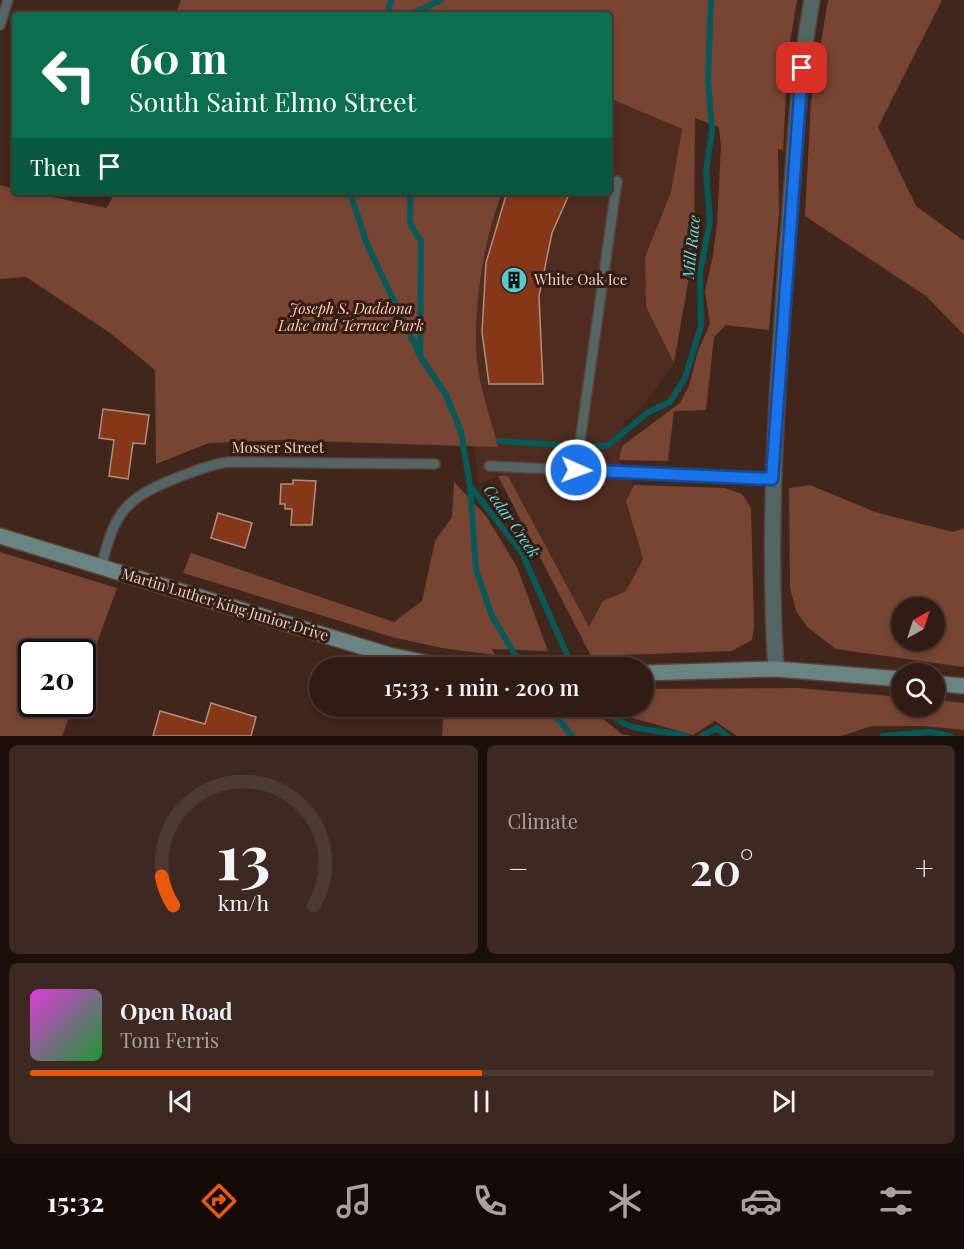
<!DOCTYPE html>
<html lang="en">
<head>
<meta charset="utf-8">
<style>
	:root { --surface:#311c15; --page:#3d2922; --text:#f1f3f6; --muted:#a8a1a0; --line:#4c3a34; --accent:#ea580c }
	body { margin:0; font-family:"Playfair Display",serif; background:var(--page); color:var(--text); height:100vh; display:flex; flex-direction:column; font-size:22px; white-space:nowrap }
	* { box-sizing:border-box; margin:0 }
	p { font-size:20px; color:var(--muted) }
	.icon { flex:none; width:33px; height:33px; fill:none; stroke:currentColor; stroke-width:2; stroke-linecap:round; stroke-linejoin:round }
	.map { position:relative; height:736px; overflow:hidden }
	.side { display:flex; flex-direction:column; gap:9px; padding:9px; background:#1b0f0c; flex:1 }
	.side>* { flex:none }
	.guide { position:absolute; left:12px; top:12px; width:600px; height:183px; border-radius:6px; box-shadow:0 3px 9px #0003,0 0 0 2px var(--line); background:#0b6e4f; color:#fff; overflow:hidden }
	.needle { width:39px; rotate:39deg }
	.controls { position:absolute; left:891px; top:597px; display:grid; gap:12px }
	.controls a { display:grid; place-items:center; width:54px; height:54px; border-radius:50%; background:var(--surface); box-shadow:0 3px 9px #0003,0 0 0 2px var(--line); font-size:30px }
	.speed { position:absolute; left:18px; top:639px; display:flex; gap:12px; font-size:30px; font-weight:700; text-align:center }
	.speed>* { display:grid; place-content:center; width:78px; height:78px; border-radius:50%; background:var(--surface); box-shadow:0 3px 9px #0003,0 0 0 2px var(--line); line-height:1 }
	.speed .limit { border:3px solid #111; border-radius:9px; background:#fff; color:#111 }
	.pin { position:absolute; display:grid; place-items:center; width:51px; height:51px; color:#fff; margin:-26px; border-radius:12px; box-shadow:0 3px 9px #0006 }
	.me { position:absolute; width:66px; margin:-33px; rotate:92deg; stroke-linejoin:round; filter:drop-shadow(0 0 4px #0008) }
	.turn { display:flex; align-items:center; gap:21px; height:126px; padding:0 18px; font-size:27px }
	.turn .icon { width:78px; height:78px; stroke-width:2.5 }
	.turn b { display:block; font-size:42px; line-height:51px }
	.then { display:flex; align-items:center; height:57px; padding:0 18px; background:#0003; gap:12px; font-size:22px }
	.big { font-size:45px; font-weight:600; line-height:1.1 }
	.side .card { flex:1; display:flex; flex-direction:column; justify-content:center; gap:9px; min-width:0; padding:0 21px; border-radius:9px; background:var(--page) }
	.side .dial { align-items:center; gap:0 }
	.dial svg { height:156px; overflow:visible; fill:none; stroke:var(--line); stroke-width:7; stroke-linecap:round; text-anchor:middle }
	.dial text { fill:var(--text); stroke:none }
	.song { display:flex; align-items:center; gap:18px }
	.cover { width:72px; height:72px; border-radius:9px; background:linear-gradient(135deg,hsl(300 70% 55%),hsl(130 70% 35%)) }
	.played { height:6px; border-radius:3px; background:linear-gradient(90deg,var(--accent) 50%,var(--line) 50%) }
	.keys { display:flex; justify-content:space-around; direction:ltr }
	.heat { display:flex; justify-content:space-between; align-items:center; font-size:33px; direction:ltr }
	.side .tiles { flex:1; display:grid; gap:9px; grid-template-columns:1fr 1fr }
	.card:last-child { grid-column:span 2 }
	.trip { position:absolute; left:309px; top:657px; width:345px; height:60px; border-radius:30px; background:var(--surface); box-shadow:0 3px 9px #0003,0 0 0 2px var(--line); font-weight:600; line-height:60px; text-align:center }
	.tab-bar { display:flex; height:96px; justify-content:space-around; align-items:center; background:#140b08; color:var(--muted) }
	.tab-bar .icon { width:42px; height:42px }
	.tab-bar .current { color:var(--accent) }
	.tab-bar b { font-size:27px; color:var(--text) }
	.map>svg:first-child { display:block }
	.built { fill:#4e2c20 }
	.green { fill:#794533; fill-rule:evenodd }
	.lines { fill:none; stroke-linecap:round; stroke-linejoin:round }
	.stream { stroke:#065a5a; stroke-width:6 }
	.building { fill:#863717; stroke:#b08e82; stroke-width:1.5 }
	.service-casing { stroke:#5b4138; stroke-width:12 }
	.minor-casing { stroke:#5b4138; stroke-width:18 }
	.secondary-casing { stroke:#5b4138; stroke-width:18 }
	.service { stroke:#546565; stroke-width:9 }
	.minor { stroke:#546565; stroke-width:15 }
	.secondary { stroke:#698483; stroke-width:15 }
	.route-casing { stroke:#114b97; stroke-width:15 }
	.route { stroke:#1a73e8; stroke-width:10 }
	.labels { text-anchor:middle; stroke-width:6; stroke-linejoin:round; paint-order:stroke }
	.poi-label { font-size:15px; fill:#e3d0ca; stroke:#361c13; text-anchor:start }
	.park-label { font-size:15px; font-style:italic; fill:#fbcbba; stroke:#361c13 }
	.street-label { font-size:15px; fill:#e3d0ca; stroke:#361c13 }
	.water-label { font-size:16px; font-style:italic; fill:#5ae4e3; stroke:#361c13 }
</style>
</head>
<body>
<div class="map">
<svg width="964" height="736" viewBox="0 0 964 736">
	<rect width="100%" height="100%" fill="#41261c"/>
	<path class="built" d="M609,98L682,129L671,192L645,257L646,307L674,363L642,408L624,422L619,460L634,485L626,502L643,559L626,591L603,601L589,628L508,476H498L479,485L473,438L476,192H609Z"/>
	<path class="green" d="M181,0H797L788,54L783,150L778,149L779,214L769,330L726,325L714,337L706,410L674,411L668,461L619,460L622,446L680,403L689,386L698,351L710,324L705,291L713,256L717,223L721,147L719,127L695,118L694,248L674,363L646,307L645,257L671,192L682,129L609,98V15H175Z
		M828,0H942L878,127L916,206L964,241V335L926,296L805,216L811,101Z
		M0,185L15,189V192H28L106,208L116,192H502C483,242 473,308 477,361C480,390 491,419 498,447L278,440L209,443L156,464L155,370L110,333L26,277L0,279Z
		M498,476H508L589,627L603,601L626,591L643,559L626,501L634,485L725,488L742,494L751,508L754,627L752,640L732,651L591,656Z
		M454,482L486,516L517,567L548,651L492,649L495,655L442,648L392,637L183,573L191,553L394,622L422,601L435,541L452,517Z
		M810,485L875,512L953,532L964,528V667L836,649L807,627L796,611L790,588L789,488ZM902,608H934V640H902Z
		M0,552L117,588L83,681L82,652H32V704H74L62,736H0Z
		M797,688L901,697L902,706H934L935,700L964,703V730L924,726H872L841,736H737L715,721L693,735L615,713L612,707L644,706V689Z
		M444,707H588L622,734L632,736H442Z"/>
	<g class="lines">
		<path class="stream" d="M390,15L389,7L392,0
			M409,15L441,0
			M350,192L367,244L420,356L446,395L461,432L470,486L522,553L573,668
			M409,192C415,215 401,217 421,240L420,355
			M499,441L559,445
			M596,446H607L647,413L670,402L685,378L701,326L700,272L710,221L706,172L712,130L708,80L711,0
			M470,486L476,570L492,616L523,668
			M548,706L572,736
			M603,706C627,736 653,727 686,736
			M702,736L717,728L727,736
			M883,736L930,732L950,736"/>
	</g>
	<path class="building" d="M507,192H570L552,233L539,296L543,384H489L482,332L486,263Z
		M103,409L149,415L145,444L133,443L128,479L109,476L114,440L99,438Z
		M293,480L316,481L312,525H291L292,509H285V504H280L281,484H293Z
		M218,513L252,523L245,548L211,538Z
		M211,703L256,717L251,736H153L160,711L205,724Z"/>
	<g class="lines">
		<defs>
			<path id="service" d="M0,25L8,0
				M489,466L772,479
				M576,470L617,181
				M101,567C115,514 122,500 174,479C192,472 208,465 228,462L435,464"/>
			<path id="minor" d="M776,669C767,529 777,392 787,253C794,168 797,83 812,0"/>
			<path id="secondary" d="M0,536L389,655L451,668
				M644,673L776,669L902,679
				M934,683L964,686"/>
		</defs>
		<use href="#service" class="service-casing"/>
		<use href="#minor" class="minor-casing"/>
		<use href="#secondary" class="secondary-casing"/>
		<use href="#service" class="service"/>
		<use href="#minor" class="minor"/>
		<use href="#secondary" class="secondary"/>
	</g>
	<g class="lines">
		<defs>
			<path id="route" d="M576,470L772,479L802,68"/>
		</defs>
		<use href="#route" class="route-casing"/>
		<use href="#route" class="route"/>
	</g>
	<defs>
		<symbol id="building-disc" viewBox="-11 -11 22 22"><circle r="9.5" fill="#52cdcc" stroke="#361c13"/><path d="M-4-6H4V6H1V3H-1V6H-4ZM-2.5-4.3h1.7v1.8h-1.7ZM.8-4.3h1.7v1.8H.8ZM-2.5-1h1.7V.8h-1.7ZM.8-1h1.7V.8H.8Z" fill="#111"/></symbol>
	</defs>
	<g fill-rule="evenodd">
		<use href="#building-disc" x="499" y="265" width="30" height="30"/>
	</g>
	<g class="labels">
		<g class="poi-label">
			<text x="534" y="285">White Oak Ice</text>
		</g>
		<g class="park-label">
			<text x="351" y="314">Joseph S. Daddona<tspan x="351" dy="17">Lake and Terrace Park</tspan></text>
		</g>
		<g class="street-label">
			<text x="278" y="453">Mosser Street</text>
			<text transform="translate(225 605) rotate(17)" y="5">Martin Luther King Junior Drive</text>
		</g>
		<g class="water-label">
			<text transform="translate(691 247) rotate(-84)" y="6">Mill Race</text>
			<text transform="translate(512 521) rotate(55)" y="6">Cedar Creek</text>
		</g>
	</g>
</svg>
<div class="controls">
<a><svg class="needle" viewBox="-14 -14 28 28"><path d="M0-13l5 13h-10z" fill="#e53935"/><path d="M0 13l5-13h-10z" fill="#a8a1a0"/></svg></a>
<a><svg class="icon" aria-label="search" viewBox="0 0 24 24"><circle cx="10" cy="10" r="6"/><path d="M15 15l6 6"/></svg></a>
</div>
<div class="speed"><div class="limit">20</div></div>
<div class="pin" style="left:802px;top:68px;background:#d93025"><svg class="icon" aria-label="arrive" viewBox="0 0 24 24"><path d="M6 21V4h12l-3 4 3 4H6"/></svg></div>
<svg class="me" style="left:576px;top:470px" viewBox="-20 -20 40 40"><circle r="17" fill="#1a73e8" stroke="#fff" stroke-width="3"/><path d="M0-11L8 9 0 5-8 9z" fill="#fff"/></svg>
<div class="trip">15:33 · 1 min · 200 m</div>
<div class="guide">
<div class="turn"><svg class="icon" aria-label="left" viewBox="0 0 24 24"><path d="M17 20v-9H6M10 6l-5 5 5 5"/></svg><div><b>60 m</b>South Saint Elmo Street</div></div>
<div class="then">Then<svg class="icon" aria-label="arrive" viewBox="0 0 24 24"><path d="M6 21V4h12l-3 4 3 4H6"/></svg></div>
</div>
</div>
<section class="side">
<div class="tiles">
<div class="card dial"><svg viewBox="0 0 100 80">
<path d="M14 69A42 42 0 1 1 86 69"/>
<path d="M14 69A42 42 0 0 1 8 54" stroke="#ea580c"/>
<text x="50" y="56" font-size="32" font-weight="700">13</text>
<text x="50" y="72" font-size="11">km/h</text>
</svg></div>
<div class="card"><p>Climate</p>
<div class="heat"><a>−</a><b class="big">20°</b><a>+</a></div>
</div>
<div class="card">
<div class="song"><i class="cover"></i><div><b>Open Road</b><p>Tom Ferris</p></div></div>
<div class="played"></div>
<div class="keys"><svg class="icon" aria-label="previous" viewBox="0 0 24 24"><path d="M18 5L8 12l10 7zM5 5v14"/></svg><svg class="icon" aria-label="pause" viewBox="0 0 24 24"><path d="M8 5v14M16 5v14"/></svg><svg class="icon" aria-label="next" viewBox="0 0 24 24"><path d="M6 5l10 7-10 7zM19 5v14"/></svg></div>
</div>
</div>
</section>
<nav class="tab-bar">
<b>15:32</b>
<svg class="icon current" aria-label="directions" viewBox="0 0 24 24"><path d="M12 3l9 9-9 9-9-9zM9 14v-3h6M13 9l2 2-2 2"/></svg>
<svg class="icon" aria-label="music" viewBox="0 0 24 24"><path d="M9 18V5l10-2v13"/><circle cx="6" cy="18" r="3"/><circle cx="16" cy="16" r="3"/></svg>
<svg class="icon" aria-label="phone" viewBox="0 0 24 24"><path d="M5 4h4l2 5-3 2q2 4 5 5l2-3 5 2v4C11 20 4 13 5 4z"/></svg>
<svg class="icon" aria-label="climate" viewBox="0 0 24 24"><path d="M12 3v18M4 7l16 10M4 17L20 7"/></svg>
<svg class="icon" aria-label="car" viewBox="0 0 24 24"><path d="M5 17H2v-5l4-1 3-4h7l3 4 3 1v5h-3M9 17h6M6 11h13"/><circle cx="7" cy="17" r="2"/><circle cx="17" cy="17" r="2"/></svg>
<svg class="icon" aria-label="filters" viewBox="0 0 24 24"><path d="M4 7h16M4 17h16"/><circle cx="9" cy="7" r="2"/><circle cx="15" cy="17" r="2"/></svg>
</nav>
</body>
</html>
